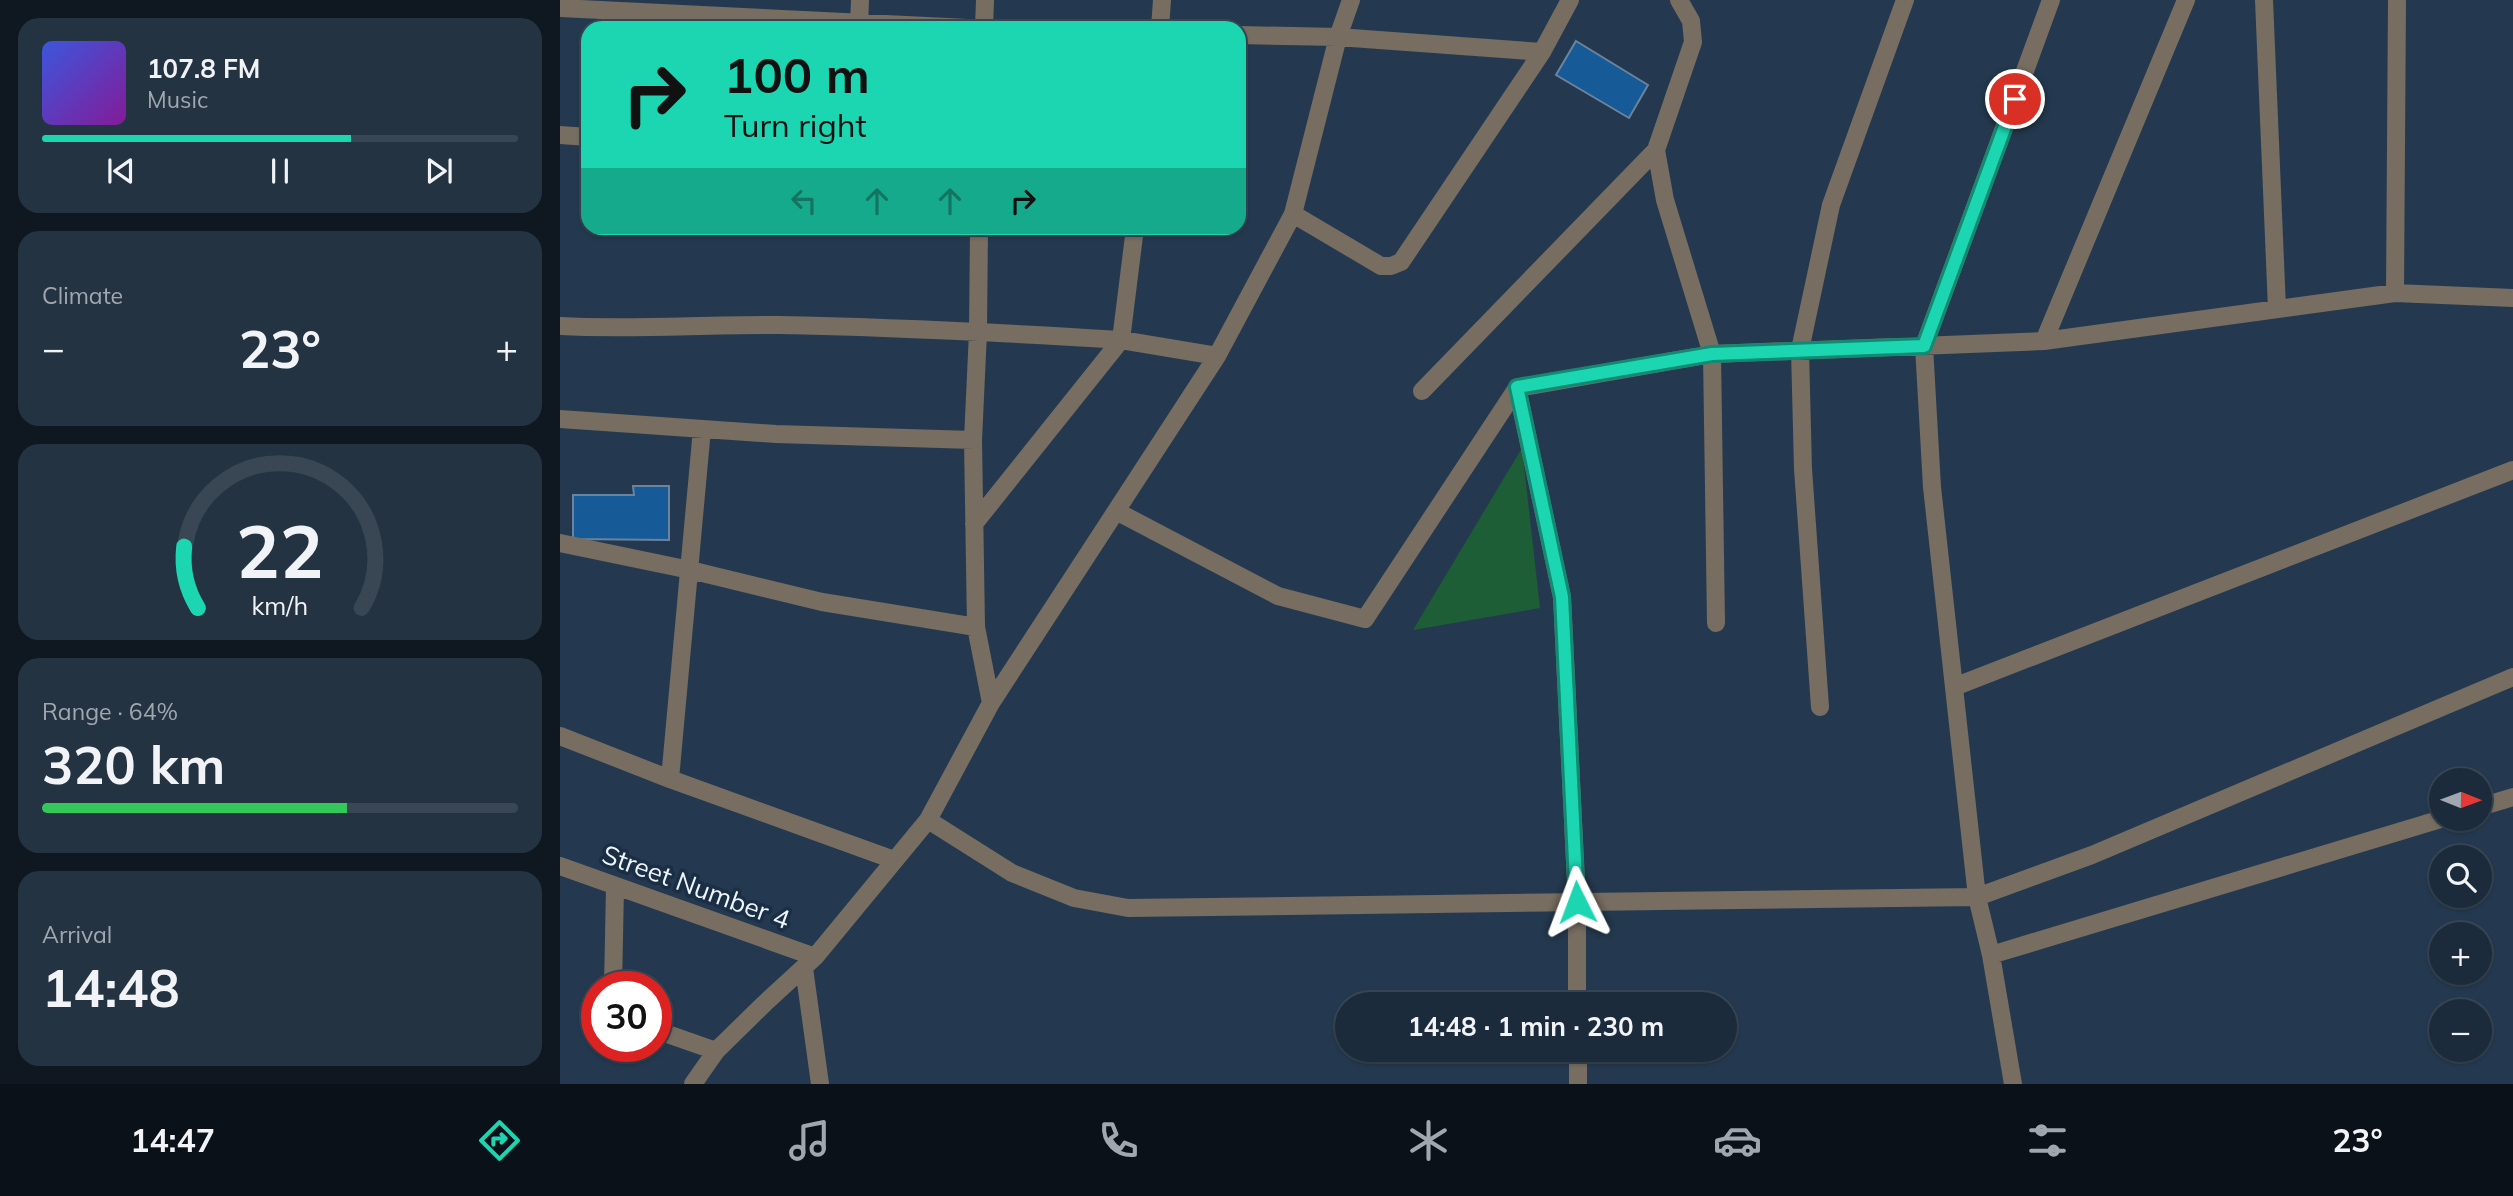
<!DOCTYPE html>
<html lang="en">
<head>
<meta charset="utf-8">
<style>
	:root { --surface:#1b2b3b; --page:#243342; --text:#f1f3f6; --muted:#a0a7af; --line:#394755; --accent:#1cd5b1 }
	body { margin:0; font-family:Mulish,sans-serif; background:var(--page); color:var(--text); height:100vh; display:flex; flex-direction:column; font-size:26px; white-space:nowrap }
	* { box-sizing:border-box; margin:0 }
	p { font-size:23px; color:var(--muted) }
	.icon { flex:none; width:38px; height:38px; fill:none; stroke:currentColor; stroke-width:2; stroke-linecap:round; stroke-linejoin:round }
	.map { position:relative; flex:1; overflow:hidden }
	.sheet { display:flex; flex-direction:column; gap:18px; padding:18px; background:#0f1820; width:560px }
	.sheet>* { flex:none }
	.banner { position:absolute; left:21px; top:21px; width:665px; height:214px; border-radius:21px; box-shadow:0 2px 5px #0004,0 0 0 2px var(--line); background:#1cd5b1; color:#111; overflow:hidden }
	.needle { width:46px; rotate:91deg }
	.tools { position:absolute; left:1869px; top:768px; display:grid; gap:14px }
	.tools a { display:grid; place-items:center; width:63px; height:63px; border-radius:50%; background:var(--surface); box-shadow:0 2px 5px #0004,0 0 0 2px var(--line); font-size:35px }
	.speed { position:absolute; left:21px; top:971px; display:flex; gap:14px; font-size:35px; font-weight:700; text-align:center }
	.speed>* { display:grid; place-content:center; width:91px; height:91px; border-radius:50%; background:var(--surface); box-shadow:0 2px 5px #0004,0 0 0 2px var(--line); line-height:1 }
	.speed .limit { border:10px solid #d22; background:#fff; color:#111 }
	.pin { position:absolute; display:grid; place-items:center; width:60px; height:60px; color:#fff; margin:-30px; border:4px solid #fff; border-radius:50%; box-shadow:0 2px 7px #0007 }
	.me { position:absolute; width:77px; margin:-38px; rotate:357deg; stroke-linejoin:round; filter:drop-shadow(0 0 5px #0008) }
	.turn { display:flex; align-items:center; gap:24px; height:147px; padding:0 28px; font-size:32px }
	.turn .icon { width:91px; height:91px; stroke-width:2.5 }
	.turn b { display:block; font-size:49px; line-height:60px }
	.lanes { display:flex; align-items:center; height:66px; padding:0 28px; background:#0003; justify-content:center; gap:35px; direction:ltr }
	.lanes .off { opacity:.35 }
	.big { font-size:52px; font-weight:700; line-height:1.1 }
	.sheet .tile { flex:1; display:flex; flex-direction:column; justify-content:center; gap:10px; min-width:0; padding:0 24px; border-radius:21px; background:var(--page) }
	.sheet .dial { align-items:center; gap:0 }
	.dial svg { height:182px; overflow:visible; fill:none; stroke:var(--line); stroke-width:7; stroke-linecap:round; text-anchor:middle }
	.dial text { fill:var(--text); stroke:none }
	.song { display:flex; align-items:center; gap:21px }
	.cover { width:84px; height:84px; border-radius:10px; background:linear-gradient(135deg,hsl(230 70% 55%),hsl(290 70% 35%)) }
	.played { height:7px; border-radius:4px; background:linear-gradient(90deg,var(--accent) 65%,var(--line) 65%) }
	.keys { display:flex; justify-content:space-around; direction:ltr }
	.heat { display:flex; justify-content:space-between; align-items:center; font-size:38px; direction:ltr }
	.charge { height:10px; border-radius:5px; background:linear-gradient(90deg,#34c759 64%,var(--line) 0) }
	.trip { position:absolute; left:775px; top:992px; width:402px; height:70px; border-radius:35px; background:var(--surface); box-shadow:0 2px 5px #0004,0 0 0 2px var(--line); font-weight:700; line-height:70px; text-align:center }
	.dock { display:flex; height:112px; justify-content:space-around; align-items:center; background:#0b1118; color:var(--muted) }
	.dock .icon { width:49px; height:49px }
	.dock .active { color:var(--accent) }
	.dock b { font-size:32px; color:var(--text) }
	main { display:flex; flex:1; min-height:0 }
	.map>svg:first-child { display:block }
	.park { fill:#1e5e36 }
	.building { fill:#165a98; stroke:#6b839d; stroke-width:2 }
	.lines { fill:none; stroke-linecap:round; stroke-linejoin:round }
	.minor { stroke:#776d61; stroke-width:18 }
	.route-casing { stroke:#128a73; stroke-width:18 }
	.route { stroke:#1cd5b1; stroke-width:12 }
	.labels { text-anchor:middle; stroke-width:7; stroke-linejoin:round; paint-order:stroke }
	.street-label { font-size:26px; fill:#eef5fe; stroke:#1a2e44 }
</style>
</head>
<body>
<main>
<section class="sheet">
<div class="tile">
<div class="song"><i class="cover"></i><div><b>107.8 FM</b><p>Music</p></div></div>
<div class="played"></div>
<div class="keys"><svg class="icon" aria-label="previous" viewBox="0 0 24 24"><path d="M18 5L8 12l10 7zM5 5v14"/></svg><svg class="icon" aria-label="pause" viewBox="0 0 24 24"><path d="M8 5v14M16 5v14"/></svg><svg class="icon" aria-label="next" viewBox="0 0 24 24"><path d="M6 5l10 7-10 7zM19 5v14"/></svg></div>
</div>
<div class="tile"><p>Climate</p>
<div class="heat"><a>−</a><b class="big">23°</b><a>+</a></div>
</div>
<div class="tile dial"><svg viewBox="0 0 100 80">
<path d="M14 69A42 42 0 1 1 86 69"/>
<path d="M14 69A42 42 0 0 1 8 42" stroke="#1cd5b1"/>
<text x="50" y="56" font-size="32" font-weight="700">22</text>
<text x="50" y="72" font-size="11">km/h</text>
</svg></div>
<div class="tile"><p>Range · 64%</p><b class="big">320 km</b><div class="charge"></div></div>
<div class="tile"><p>Arrival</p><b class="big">14:48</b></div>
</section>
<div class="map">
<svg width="1953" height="1084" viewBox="0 0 1953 1084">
	<rect width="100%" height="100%" fill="#24394f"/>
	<path class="park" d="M962,448L980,608L853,630Z"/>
	<path class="building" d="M1016,41L1088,85L1069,118L996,75Z
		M73,486H109V540L13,539V495H74Z"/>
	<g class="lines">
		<path class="minor" d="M1119,0L1131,21L1133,42L1096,150L1105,200L1152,354L1156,623
			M1704,0L1717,309
			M0,8L408,28
			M299,28L300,0
			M424,28L425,0
			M600,28L602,0
			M679,35L778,37L982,52
			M0,135L28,137
			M733,214L821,266H831L841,262L982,52L1010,0
			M419,228L418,332L413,440L416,627L431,703
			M575,228L561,340L657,356
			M1835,293L1837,0
			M0,326C73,330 146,324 219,325C333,327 447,333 561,340
			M1484,341L1626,0
			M957,388L1002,597L1017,902V1004
			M862,391L1096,150
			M0,419L216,434L413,440
			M556,511L718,596L805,619L957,388L1152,354L1484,341L1835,293L1953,298
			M414,524L561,340
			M0,543L130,570L262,602L416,627
			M1394,687L1953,470
			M1260,707L1243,469L1240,350L1271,205L1345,0
			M0,736L110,779L334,860
			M110,779L142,429
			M1920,807L1953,797
			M368,820L452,873L514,898L568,908L1417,897L1532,855L1953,677
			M0,866L255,957
			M1431,955L1881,819
			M244,968L260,1084
			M53,987L55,887
			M96,1030L156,1051
			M1018,1050V1084
			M133,1084L156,1051L204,1004L255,957L368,820L431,703L657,356L733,214L778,37L791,0
			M1453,1084L1431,955L1417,897L1372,487L1364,346L1491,0"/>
	</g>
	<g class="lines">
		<defs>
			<path id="route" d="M1017,902L1002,597L957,387L1152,354L1364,346L1455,99"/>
		</defs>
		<use href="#route" class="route-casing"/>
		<use href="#route" class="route"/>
	</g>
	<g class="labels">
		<g class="street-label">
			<text transform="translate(136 887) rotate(20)" y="9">Street Number 4</text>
		</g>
	</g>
</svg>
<div class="tools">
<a><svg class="needle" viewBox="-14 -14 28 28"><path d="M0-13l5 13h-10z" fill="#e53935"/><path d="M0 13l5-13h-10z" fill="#a0a7af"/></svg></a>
<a><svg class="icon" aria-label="search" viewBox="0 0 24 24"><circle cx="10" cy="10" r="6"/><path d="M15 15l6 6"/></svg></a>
<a>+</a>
<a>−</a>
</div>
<div class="speed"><div class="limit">30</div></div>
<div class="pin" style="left:1455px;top:99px;background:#d93025"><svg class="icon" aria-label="arrive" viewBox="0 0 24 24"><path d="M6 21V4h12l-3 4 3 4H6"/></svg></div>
<svg class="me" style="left:1017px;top:902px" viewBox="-20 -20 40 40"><path d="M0-17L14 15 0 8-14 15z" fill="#1cd5b1" stroke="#fff" stroke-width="4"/></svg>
<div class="trip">14:48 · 1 min · 230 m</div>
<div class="banner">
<div class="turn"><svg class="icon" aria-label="right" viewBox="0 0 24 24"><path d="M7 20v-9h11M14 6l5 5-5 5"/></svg><div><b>100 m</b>Turn right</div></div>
<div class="lanes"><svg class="icon off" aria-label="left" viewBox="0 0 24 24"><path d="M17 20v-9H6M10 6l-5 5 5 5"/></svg><svg class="icon off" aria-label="ahead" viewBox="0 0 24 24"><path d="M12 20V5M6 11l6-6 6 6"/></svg><svg class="icon off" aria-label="ahead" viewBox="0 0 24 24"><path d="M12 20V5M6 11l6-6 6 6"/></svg><svg class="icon" aria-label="right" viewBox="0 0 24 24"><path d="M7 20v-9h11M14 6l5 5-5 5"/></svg></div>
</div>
</div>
</main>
<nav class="dock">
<b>14:47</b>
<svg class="icon active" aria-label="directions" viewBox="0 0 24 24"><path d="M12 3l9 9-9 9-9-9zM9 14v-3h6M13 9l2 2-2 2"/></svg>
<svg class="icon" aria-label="music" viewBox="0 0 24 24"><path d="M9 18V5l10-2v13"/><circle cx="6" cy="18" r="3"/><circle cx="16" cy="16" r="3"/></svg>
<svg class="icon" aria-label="phone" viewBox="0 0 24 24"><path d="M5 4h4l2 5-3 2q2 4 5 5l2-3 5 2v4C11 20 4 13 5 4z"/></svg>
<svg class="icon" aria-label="climate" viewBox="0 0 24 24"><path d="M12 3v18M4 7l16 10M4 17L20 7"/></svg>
<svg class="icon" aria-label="car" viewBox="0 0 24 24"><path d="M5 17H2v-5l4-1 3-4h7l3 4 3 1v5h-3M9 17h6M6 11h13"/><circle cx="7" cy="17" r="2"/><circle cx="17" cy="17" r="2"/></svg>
<svg class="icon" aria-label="filters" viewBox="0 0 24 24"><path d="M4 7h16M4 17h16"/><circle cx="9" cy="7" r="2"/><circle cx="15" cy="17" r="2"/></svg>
<b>23°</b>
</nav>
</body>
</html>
